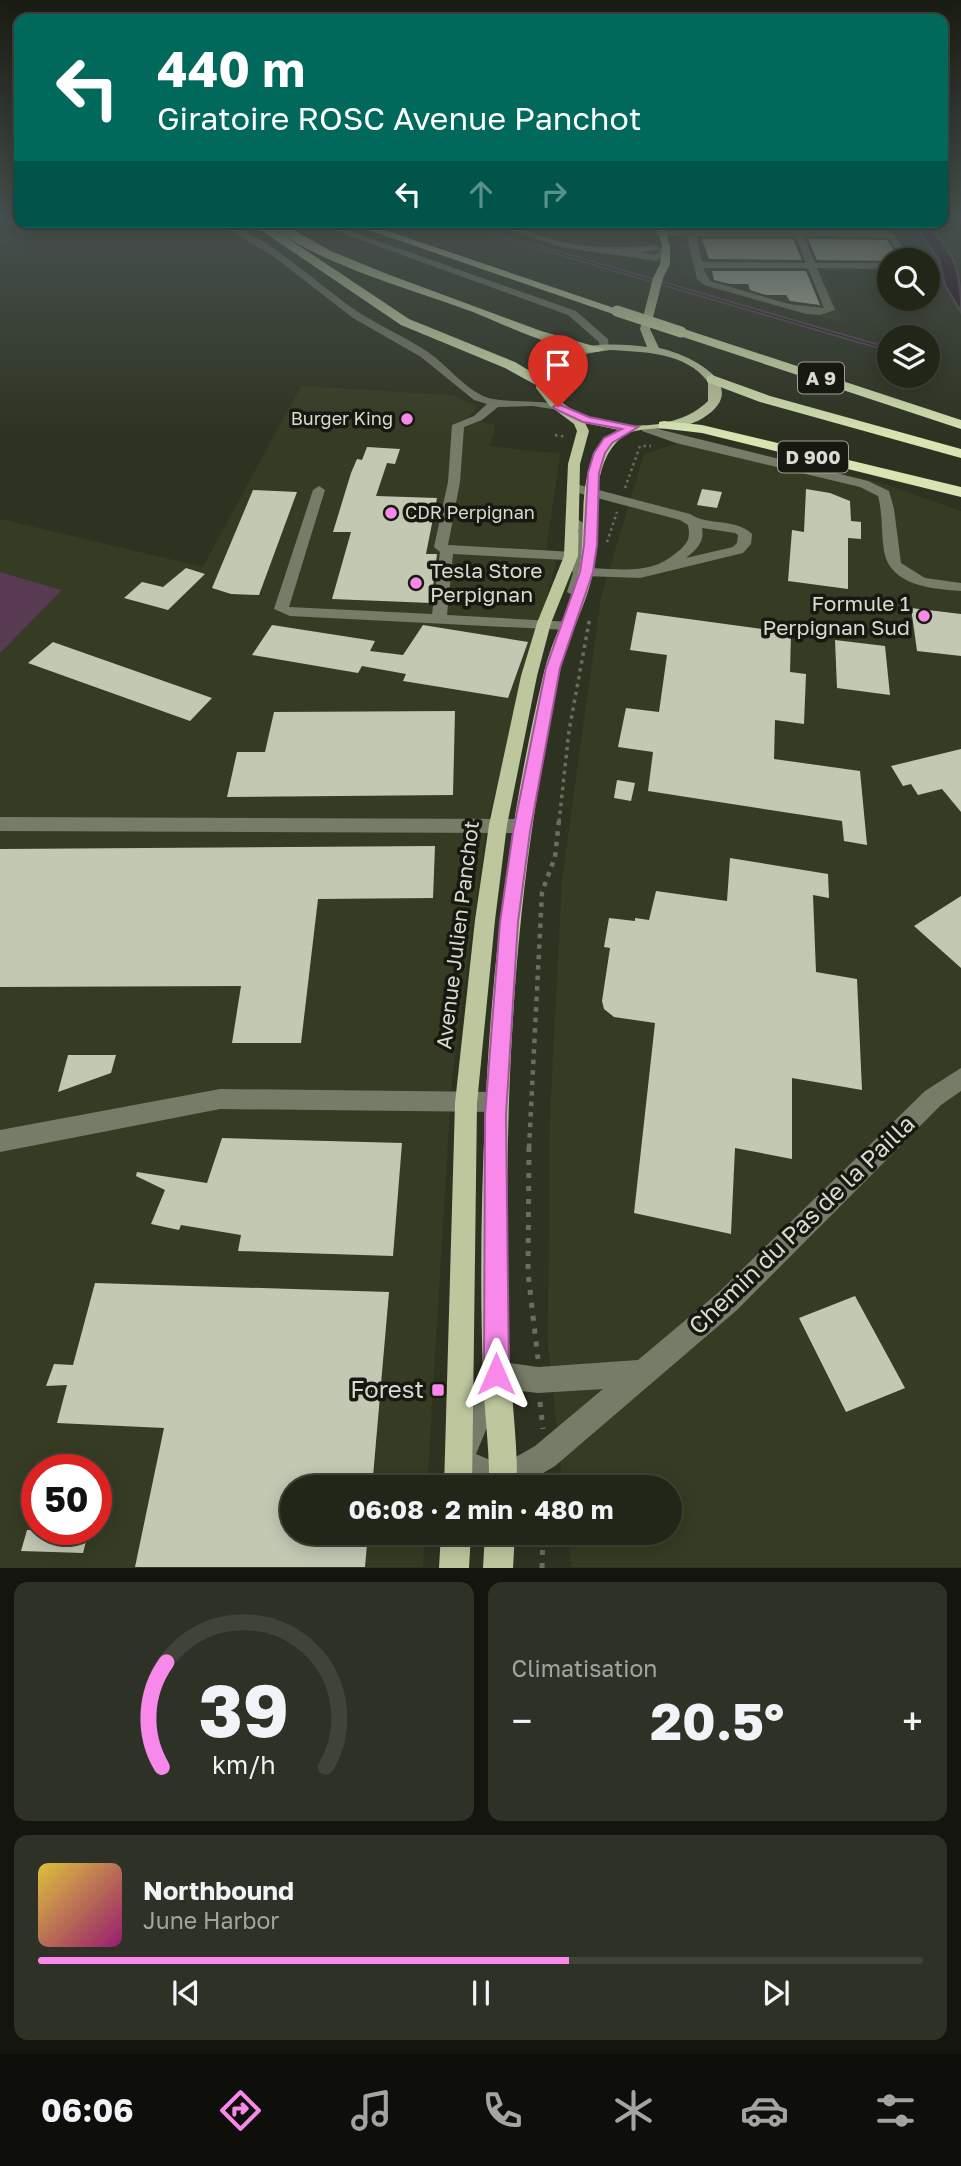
<!DOCTYPE html>
<html lang="fr">
<head>
<meta charset="utf-8">
<style>
	:root { --surface:#222619; --page:#2e3226; --text:#f1f3f6; --muted:#a2a5a2; --line:#3f4338; --accent:#f888ea }
	body { margin:0; font-family:"Golos Text",sans-serif; background:var(--page); color:var(--text); height:100vh; display:flex; flex-direction:column; font-size:26px; white-space:nowrap }
	* { box-sizing:border-box; margin:0 }
	p { font-size:23px; color:var(--muted) }
	.icon { flex:none; width:38px; height:38px; fill:none; stroke:currentColor; stroke-width:2; stroke-linecap:round; stroke-linejoin:round }
	.map { position:relative; height:1568px; overflow:hidden }
	.sheet { display:flex; flex-direction:column; gap:14px; padding:14px; background:#13150e; flex:1 }
	.sheet>* { flex:none }
	.guide { position:absolute; left:14px; top:14px; width:934px; height:214px; border-radius:14px; box-shadow:0 4px 18px #0003,0 0 0 2px var(--line); background:#00695c; color:#fff; overflow:hidden }
	.buttons { position:absolute; left:877px; top:248px; display:grid; gap:14px }
	.buttons a { display:grid; place-items:center; width:63px; height:63px; border-radius:50%; background:var(--surface); box-shadow:0 4px 18px #0003,0 0 0 2px var(--line); font-size:35px }
	.speed { position:absolute; left:21px; top:1454px; display:flex; gap:14px; font-size:35px; font-weight:700; text-align:center }
	.speed>* { display:grid; place-content:center; width:91px; height:91px; border-radius:50%; background:var(--surface); box-shadow:0 4px 18px #0003,0 0 0 2px var(--line); line-height:1 }
	.speed .limit { border:10px solid #d22; background:#fff; color:#111 }
	.pin { position:absolute; display:grid; place-items:center; width:60px; height:60px; color:#fff; margin:-72px -30px; border-radius:50% 50% 50% 0; rotate:-45deg; box-shadow:0 0 7px #0007 }
	.pin .icon { rotate:45deg }
	.me { position:absolute; width:77px; margin:-38px; rotate:0deg; stroke-linejoin:round; filter:drop-shadow(0 0 5px #0008) }
	.turn { display:flex; align-items:center; gap:24px; height:147px; padding:0 28px; font-size:32px }
	.turn .icon { width:91px; height:91px; stroke-width:2.5 }
	.turn b { display:block; font-size:49px; line-height:60px }
	.lanes { display:flex; align-items:center; height:66px; padding:0 28px; background:#0003; justify-content:center; gap:35px; direction:ltr }
	.lanes .off { opacity:.35 }
	.big { font-size:52px; font-weight:700; line-height:1.1 }
	.sheet .card { flex:1; display:flex; flex-direction:column; justify-content:center; gap:10px; min-width:0; padding:0 24px; border-radius:14px; background:var(--page) }
	.sheet .dial { align-items:center; gap:0 }
	.dial svg { height:182px; overflow:visible; fill:none; stroke:var(--line); stroke-width:7; stroke-linecap:round; text-anchor:middle }
	.dial text { fill:var(--text); stroke:none }
	.song { display:flex; align-items:center; gap:21px }
	.cover { width:84px; height:84px; border-radius:10px; background:linear-gradient(135deg,hsl(50 70% 55%),hsl(320 70% 35%)) }
	.played { height:7px; border-radius:4px; background:linear-gradient(90deg,var(--accent) 60%,var(--line) 60%) }
	.keys { display:flex; justify-content:space-around; direction:ltr }
	.heat { display:flex; justify-content:space-between; align-items:center; font-size:38px; direction:ltr }
	.sheet .tiles { flex:1; display:grid; gap:14px; grid-template-columns:1fr 1fr }
	.card:last-child { grid-column:span 2 }
	.trip { position:absolute; left:280px; top:1475px; width:402px; height:70px; border-radius:35px; background:var(--surface); box-shadow:0 4px 18px #0003,0 0 0 2px var(--line); font-weight:700; line-height:70px; text-align:center }
	.dock { display:flex; height:112px; justify-content:space-around; align-items:center; background:#0e0f0a; color:var(--muted) }
	.dock .icon { width:49px; height:49px }
	.dock .selected { color:var(--accent) }
	.dock b { font-size:32px; color:var(--text) }
	.map>svg:first-child { display:block }
	.built { fill:#363c23; fill-rule:evenodd }
	.green { fill:#583a53 }
	.water { fill:#260823; stroke:#5b4757; stroke-width:2 }
	.building { fill:#c2c8b2 }
	.lines { fill:none; stroke-linecap:round; stroke-linejoin:round }
	.path-far4 { stroke:#696e5e; stroke-width:2; stroke-dasharray:2 2.5; stroke-linecap:butt }
	.path-far3 { stroke:#696e5e; stroke-width:2.5; stroke-dasharray:2.5 3.5; stroke-linecap:butt }
	.path-far2 { stroke:#696e5e; stroke-width:3.5; stroke-dasharray:3.5 4.5; stroke-linecap:butt }
	.path-far1 { stroke:#696e5e; stroke-width:4.5; stroke-dasharray:4.5 6; stroke-linecap:butt }
	.path { stroke:#696e5e; stroke-width:5; stroke-dasharray:5 8; stroke-linecap:butt }
	.minor { fill:#777c68; fill-rule:evenodd }
	.major { fill:#bdc79e; fill-rule:evenodd }
	.highway { fill:#d8e5b3; fill-rule:evenodd }
	.highway-bridge { stroke:#d8e5b3; stroke-width:11 }
	.route { fill:#f888ea; stroke:#a15898; stroke-width:2 }
	.poi-dot { fill:#f888ea; stroke:#171911; stroke-width:2.5 }
	.labels { text-anchor:middle; stroke-width:7; stroke-linejoin:round; paint-order:stroke }
	.far-poi-label { font-size:18px; fill:#d8dbd0; stroke:#171911; text-anchor:end }
	.shield { fill:#171911; stroke:#9ea197; stroke-width:2 }
	.shield-label { font-size:19px; font-weight:bold; fill:#d8dbd0 }
	.poi-label { font-size:21px; fill:#d8dbd0; stroke:#171911; text-anchor:start }
	.street-label { font-size:21px; fill:#d8dbd0; stroke:#171911 }
	.near-street-label { font-size:24px; fill:#d8dbd0; stroke:#171911 }
	.near-poi-label { font-size:24px; fill:#d8dbd0; stroke:#171911; text-anchor:end }
</style>
</head>
<body>
<div class="map">
<svg width="961" height="1568" viewBox="0 0 961 1568">
	<rect width="100%" height="100%" fill="#2e3321"/>
	<path class="built" d="M504,222H637L643,245L594,244L556,238Z
		M673,222H895L903,231L918,261H889V271H824L843,323L678,277L681,251Z
		M301,386L453,395L478,407L465,420L494,424V435L489,446L560,454L546,551L558,554L487,823L452,1077L427,1487L292,1488V1533H425L423,1567L0,1568V652L62,590L0,572V519L203,567ZM37,1470H96V1530H37Z
		M695,438L881,483L961,511V1567H571L568,1533H670V1488H563L548,1345L550,1116L562,880L601,597L644,454Z"/>
	<path class="green" d="M0,572L62,590L1,652H0Z"/>
	<path class="water" d="M447,222H457L889,348V351Z
		M911,222H926C955,255 961,268 961,312L945,285L939,259Z"/>
	<path class="building" d="M808,222L846,224L849,228H728L727,225H809Z
		M702,239H793L802,260L709,259Z
		M808,239L887,240L901,261L817,260Z
		M712,271H806L820,305L790,301L786,295H766L750,290L748,284H730L714,280Z
		M367,447L400,449L395,464L387,463L376,496L437,498L426,554H437L431,603L332,599L351,532H333L351,473L357,459L362,460Z
		M702,489L722,492L717,508L697,505Z
		M806,489L830,493L850,501L851,521L861,522V539L848,538V589L788,581L792,530L804,532Z
		M253,490L297,492L259,595L231,594L212,588Z
		M186,568L205,574L168,610L124,598L142,582L163,587Z
		M911,608L961,614V656L917,651Z
		M637,612L791,633L790,672L806,674L804,724L775,720L774,759L860,771L867,845L844,841L842,821L648,791L653,752L618,747L626,708L659,712L667,655L630,650Z
		M272,625L375,641L370,651L403,655L423,625L528,642L508,698L403,681L406,674L362,666L358,673L252,655Z
		M835,640L885,646L890,695L837,688Z
		M53,642L212,698L190,721L28,663Z
		M455,711L453,795L227,797L237,752H265L274,712Z
		M961,749V812L942,789L918,795L911,784L903,786L891,766Z
		M617,780L635,783L631,801L614,798Z
		M435,846L433,898L318,899L301,1043H232L241,986L0,987V849Z
		M730,858L828,874L829,898L813,895L816,972L857,979L862,1090L792,1078V1159L735,1148L731,1234L634,1213L655,1023L614,1017L604,1009L602,1001L610,948L604,947L609,918L635,921V918L649,920L656,891L727,901Z
		M961,896V968L914,926Z
		M68,1055H116L111,1073L58,1092Z
		M222,1138L402,1143L393,1256L238,1251L241,1235L181,1225L179,1230L151,1224L165,1190L136,1176L137,1172L207,1183Z
		M95,1283L389,1292L372,1488H292V1533H368L365,1567H135L164,1428L57,1423L67,1385L46,1386L54,1364L73,1365Z
		M855,1296L905,1388L846,1412L799,1318Z
		M27,1530H89L83,1553L21,1551Z"/>
	<g class="lines">
		<path class="path-far4" d="M0,241L68,222"/>
		<path class="path-far3" d="M555,435L566,437
			M625,488L640,446H651
			M607,542L617,512"/>
		<path class="path-far2" d="M559,822L569,731L590,617"/>
		<path class="path-far1" d="M529,1148L542,892L555,857L559,820"/>
		<path class="path" d="M529,1147L528,1273L538,1359
			M540,1402L543,1429
			M542,1568L543,1533"/>
		<path class="minor" d="M214,222C255,222 326,293 363,315C384,328 407,338 428,352C447,365 462,386 483,396C500,404 539,399 562,405V409L558,410L533,406L498,407L482,420L464,427L460,482L448,545L573,552L579,530L567,521L574,517L593,529L584,561L590,568C622,569 651,575 676,553C687,544 691,539 688,525L680,520L567,490V484L572,483L690,514C708,526 736,518 752,534L751,544L743,553L640,578L586,576L581,592L574,596L567,592L573,573L566,560L453,554L447,615L571,622L573,625L571,628L566,630L290,616L274,609L313,490L319,486L325,490L289,607L432,614L440,552L434,547L448,482L452,425L474,416L487,404L474,400L421,357L353,318L273,256ZM702,528L735,533L738,535L737,543L733,547L686,558C696,550 705,542 702,528Z
			M311,222H324L576,311L608,339L609,348L600,350L599,342L568,315Z
			M486,222C511,222 534,235 559,241C590,249 624,248 656,245L660,248L666,244L670,247L657,261L560,247ZM659,250L655,255L641,252Z
			M656,231H891L913,261H904L888,237L804,236L815,263H889V269L817,268L835,310L820,315L806,314L704,285L697,279L687,236H659L656,235ZM696,236H795L806,263L702,262ZM703,268H808L824,308L789,304L710,281Z
			M642,425L868,481L889,491L894,509L901,563L925,578L961,583V591C933,589 890,586 884,551C881,533 883,514 878,496L860,487L676,443L642,431Z
			M0,817L522,819L528,821L531,826L528,831L522,833L0,831Z
			M961,1068V1091L941,1105L737,1310L555,1466L518,1488H487L449,1471L445,1461L486,1364L496,1361L538,1367L638,1360L719,1292L925,1091ZM503,1389L538,1393L603,1389L535,1446L502,1465L476,1454Z
			M220,1089L497,1092L505,1095L508,1102L505,1109L497,1112L220,1109L0,1152V1130Z"/>
		<path class="major" d="M656,222H664L670,247V264L663,278L650,329L659,348C689,354 754,386 703,418C680,432 658,426 635,431C623,433 612,446 607,456C590,490 600,532 594,568C589,596 576,621 567,647C549,698 543,755 535,809C508,985 504,1163 509,1342C510,1390 518,1439 517,1488H489C490,1449 484,1412 483,1374C480,1289 481,1203 485,1118C491,969 509,818 544,672C552,639 570,608 578,575C590,528 569,459 619,430L585,423L589,431L580,464L578,556L551,623L537,676L507,825L495,920L477,1103L472,1488H444L455,1103L475,920L489,825L521,676L537,623L564,556L568,464L577,431L574,424L550,406L536,388C542,340 611,342 647,347L640,329L653,278L660,264L662,247ZM610,350C644,352 686,352 708,382V401C670,439 579,432 548,388C550,357 584,354 610,350Z
			M441,1533H471L469,1568H439Z
			M485,1533H515L513,1568H483Z"/>
		<path class="highway" d="M249,222H262L277,231L409,319L515,362L548,382L541,386L536,385L505,368L401,325Z
			M266,222H279L331,251L387,274L541,331L604,349C586,364 496,321 473,312C411,289 316,264 266,222Z
			M345,222H361L623,311L613,314Z
			M681,328L961,420V429L677,335L675,332Z
			M712,375L770,396L961,449V458L760,402L707,382V376Z
			M664,421L702,425L961,487V497L702,433L659,428V422Z"/>
		<path class="highway-bridge" d="M617,311L681,332"/>
	</g>
	<linearGradient id="sky" x2="0" y2="1"><stop stop-color="#191c12"/><stop offset="0.5" stop-color="#46504e"/><stop offset="1" stop-color="#46504e" stop-opacity="0"/></linearGradient>
	<rect width="961" height="437" fill="url(#sky)"/>
	<path class="route" d="M558,404L589,417L638,427L612,443L605,453L599,473L597,545L593,572L560,668L530,832L518,922L506,1115L509,1374L505,1383L496,1386L488,1383L484,1374L485,1115L500,922L513,832L546,668L580,572L584,545L588,473L594,453L604,438L622,429L583,422L555,409L553,407Z"/>
	<g class="poi-dot">
		<circle cx="407" cy="419" r="7"/>
		<circle cx="391" cy="513" r="7"/>
		<circle cx="416" cy="583" r="7"/>
		<circle cx="924" cy="616" r="7"/>
		<rect x="431" y="1383" width="14" height="14" rx="3.5"/>
	</g>
	<g class="labels">
		<g class="far-poi-label">
			<text x="393" y="425">Burger King</text>
			<text x="405" y="519" text-anchor="start">CDR Perpignan</text>
		</g>
		<g class="shield">
			<rect x="798" y="362.5" width="46" height="31" rx="5"/>
			<rect x="778" y="441.5" width="70" height="31" rx="5"/>
		</g>
		<g class="shield-label">
			<text x="821" y="385">A 9</text>
			<text x="813" y="464">D 900</text>
		</g>
		<g class="poi-label">
			<text x="430" y="578">Tesla Store<tspan x="430" dy="24">Perpignan</tspan></text>
			<text x="910" y="611" text-anchor="end">Formule 1<tspan x="910" dy="24">Perpignan Sud</tspan></text>
		</g>
		<g class="street-label">
			<text transform="translate(458 935) rotate(-83)" y="7">Avenue Julien Panchot</text>
		</g>
		<g class="near-street-label">
			<text transform="translate(802 1225) rotate(-44)" y="8">Chemin du Pas de la Pailla</text>
		</g>
		<g class="near-poi-label">
			<text x="424" y="1398">Forest</text>
		</g>
	</g>
</svg>
<div class="buttons">
<a><svg class="icon" aria-label="search" viewBox="0 0 24 24"><circle cx="10" cy="10" r="6"/><path d="M15 15l6 6"/></svg></a>
<a><svg class="icon" aria-label="layers" viewBox="0 0 24 24"><path d="M12 4l9 5-9 5-9-5zM3 14l9 5 9-5"/></svg></a>
</div>
<div class="speed"><div class="limit">50</div></div>
<div class="pin" style="left:558px;top:407px;background:#d93025"><svg class="icon" aria-label="arrive" viewBox="0 0 24 24"><path d="M6 21V4h12l-3 4 3 4H6"/></svg></div>
<svg class="me" style="left:496px;top:1374px" viewBox="-20 -20 40 40"><path d="M0-17L14 15 0 8-14 15z" fill="#f888ea" stroke="#fff" stroke-width="4"/></svg>
<div class="trip">06:08 · 2 min · 480 m</div>
<div class="guide">
<div class="turn"><svg class="icon" aria-label="left" viewBox="0 0 24 24"><path d="M17 20v-9H6M10 6l-5 5 5 5"/></svg><div><b>440 m</b>Giratoire ROSC Avenue Panchot</div></div>
<div class="lanes"><svg class="icon" aria-label="left" viewBox="0 0 24 24"><path d="M17 20v-9H6M10 6l-5 5 5 5"/></svg><svg class="icon off" aria-label="ahead" viewBox="0 0 24 24"><path d="M12 20V5M6 11l6-6 6 6"/></svg><svg class="icon off" aria-label="right" viewBox="0 0 24 24"><path d="M7 20v-9h11M14 6l5 5-5 5"/></svg></div>
</div>
</div>
<section class="sheet">
<div class="tiles">
<div class="card dial"><svg viewBox="0 0 100 80">
<path d="M14 69A42 42 0 1 1 86 69"/>
<path d="M14 69A42 42 0 0 1 16 23" stroke="#f888ea"/>
<text x="50" y="56" font-size="32" font-weight="700">39</text>
<text x="50" y="72" font-size="11">km/h</text>
</svg></div>
<div class="card"><p>Climatisation</p>
<div class="heat"><a>−</a><b class="big">20.5°</b><a>+</a></div>
</div>
<div class="card">
<div class="song"><i class="cover"></i><div><b>Northbound</b><p>June Harbor</p></div></div>
<div class="played"></div>
<div class="keys"><svg class="icon" aria-label="previous" viewBox="0 0 24 24"><path d="M18 5L8 12l10 7zM5 5v14"/></svg><svg class="icon" aria-label="pause" viewBox="0 0 24 24"><path d="M8 5v14M16 5v14"/></svg><svg class="icon" aria-label="next" viewBox="0 0 24 24"><path d="M6 5l10 7-10 7zM19 5v14"/></svg></div>
</div>
</div>
</section>
<nav class="dock">
<b>06:06</b>
<svg class="icon selected" aria-label="directions" viewBox="0 0 24 24"><path d="M12 3l9 9-9 9-9-9zM9 14v-3h6M13 9l2 2-2 2"/></svg>
<svg class="icon" aria-label="music" viewBox="0 0 24 24"><path d="M9 18V5l10-2v13"/><circle cx="6" cy="18" r="3"/><circle cx="16" cy="16" r="3"/></svg>
<svg class="icon" aria-label="phone" viewBox="0 0 24 24"><path d="M5 4h4l2 5-3 2q2 4 5 5l2-3 5 2v4C11 20 4 13 5 4z"/></svg>
<svg class="icon" aria-label="climate" viewBox="0 0 24 24"><path d="M12 3v18M4 7l16 10M4 17L20 7"/></svg>
<svg class="icon" aria-label="car" viewBox="0 0 24 24"><path d="M5 17H2v-5l4-1 3-4h7l3 4 3 1v5h-3M9 17h6M6 11h13"/><circle cx="7" cy="17" r="2"/><circle cx="17" cy="17" r="2"/></svg>
<svg class="icon" aria-label="filters" viewBox="0 0 24 24"><path d="M4 7h16M4 17h16"/><circle cx="9" cy="7" r="2"/><circle cx="15" cy="17" r="2"/></svg>
</nav>
</body>
</html>
